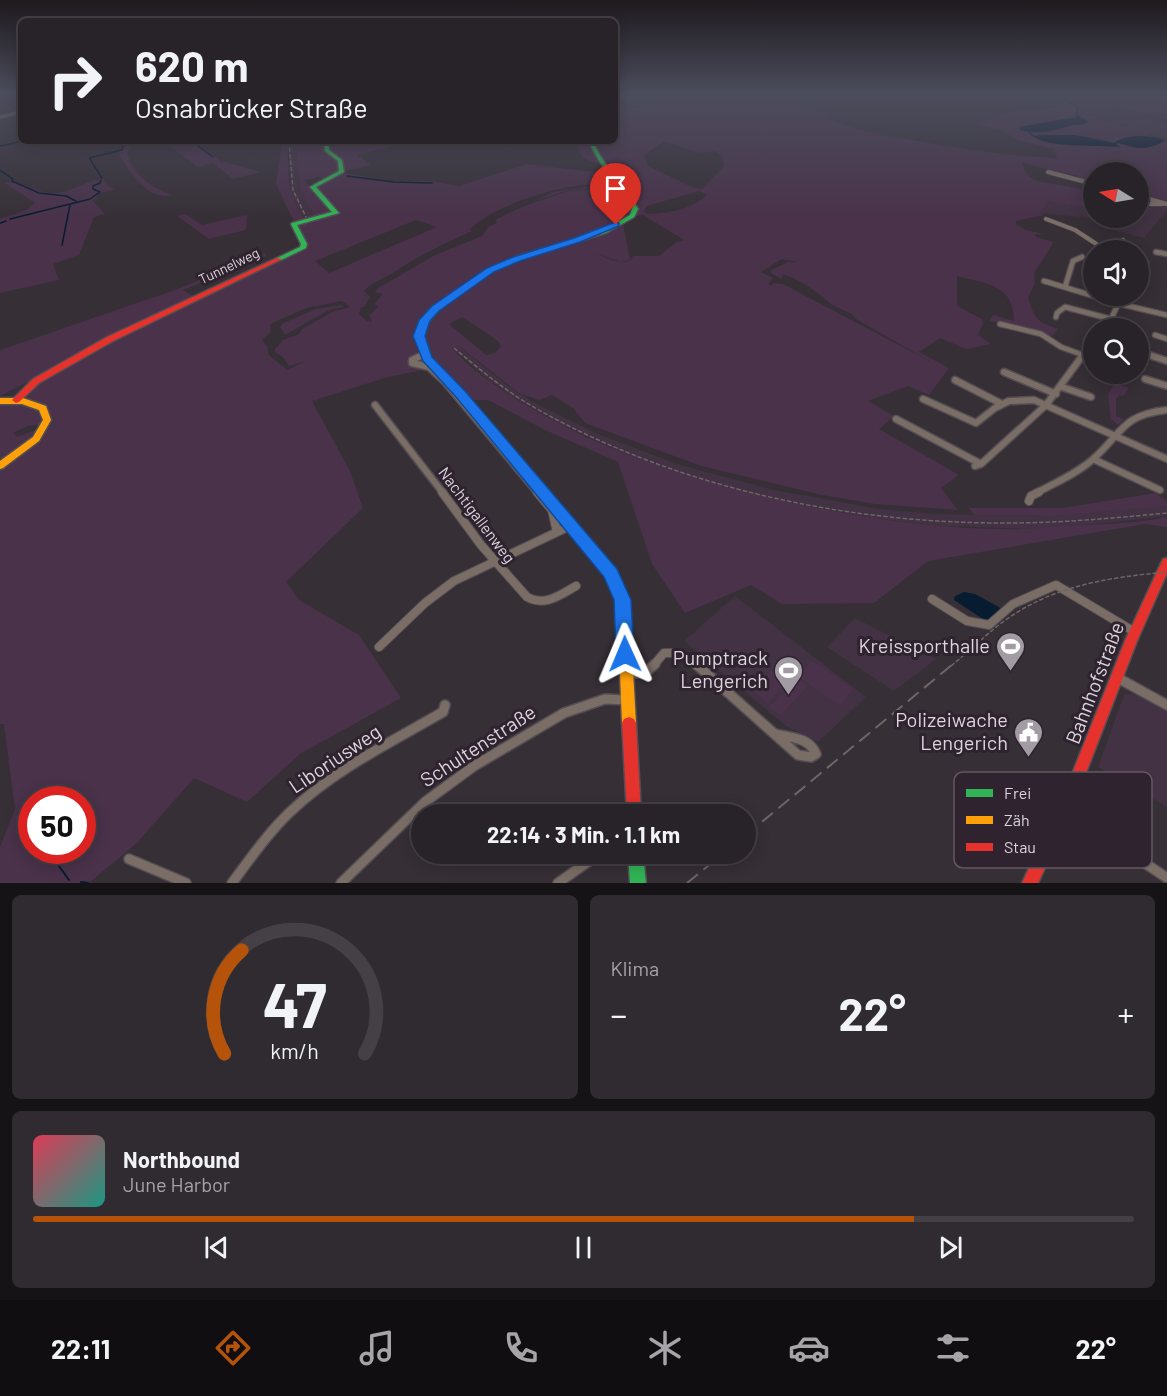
<!DOCTYPE html>
<html lang="de">
<head>
<meta charset="utf-8">
<style>
	:root { --surface:#282328; --page:#302b30; --text:#f1f3f6; --muted:#a5a4a8; --line:#444045; --accent:#b45309 }
	body { margin:0; font-family:Barlow,sans-serif; background:var(--page); color:var(--text); height:100vh; display:flex; flex-direction:column; font-size:22px; white-space:nowrap }
	* { box-sizing:border-box; margin:0 }
	p { font-size:20px; color:var(--muted) }
	.icon { flex:none; width:33px; height:33px; fill:none; stroke:currentColor; stroke-width:2; stroke-linecap:round; stroke-linejoin:round }
	.map { position:relative; height:883px; overflow:hidden }
	.drawer { display:flex; flex-direction:column; gap:12px; padding:12px; background:#161316; flex:1 }
	.drawer>* { flex:none }
	.guide { position:absolute; left:18px; top:18px; width:600px; height:126px; border-radius:9px; box-shadow:0 3px 15px #0003,0 0 0 2px var(--line); background:#282328; color:var(--text); overflow:hidden }
	.needle { width:39px; rotate:281deg }
	.tools { position:absolute; left:1083px; top:162px; display:grid; gap:12px }
	.tools a { display:grid; place-items:center; width:66px; height:66px; border-radius:50%; background:var(--surface); box-shadow:0 3px 15px #0003,0 0 0 2px var(--line); font-size:30px }
	.speed { position:absolute; left:18px; top:786px; display:flex; gap:12px; font-size:30px; font-weight:700; text-align:center }
	.speed>* { display:grid; place-content:center; width:78px; height:78px; border-radius:50%; background:var(--surface); box-shadow:0 3px 15px #0003,0 0 0 2px var(--line); line-height:1 }
	.speed .limit { border:9px solid #d22; background:#fff; color:#111 }
	.pin { position:absolute; display:grid; place-items:center; width:51px; height:51px; color:#fff; margin:-62px -26px; border-radius:50% 50% 50% 0; rotate:-45deg; box-shadow:0 0 6px #0007 }
	.pin .icon { rotate:45deg }
	.me { position:absolute; width:66px; margin:-33px; rotate:359deg; stroke-linejoin:round; filter:drop-shadow(0 0 4px #0008) }
	.turn { display:flex; align-items:center; gap:21px; height:126px; padding:0 18px; font-size:27px }
	.turn .icon { width:78px; height:78px; stroke-width:2.5 }
	.turn b { display:block; font-size:42px; line-height:51px }
	.big { font-size:45px; font-weight:700; line-height:1.1 }
	.drawer .tile { flex:1; display:flex; flex-direction:column; justify-content:center; gap:9px; min-width:0; padding:0 21px; border-radius:9px; background:var(--page) }
	.drawer .dial { align-items:center; gap:0 }
	.dial svg { height:156px; overflow:visible; fill:none; stroke:var(--line); stroke-width:7; stroke-linecap:round; text-anchor:middle }
	.dial text { fill:var(--text); stroke:none }
	.song { display:flex; align-items:center; gap:18px }
	.cover { width:72px; height:72px; border-radius:9px; background:linear-gradient(135deg,hsl(350 70% 55%),hsl(170 70% 35%)) }
	.played { height:6px; border-radius:3px; background:linear-gradient(90deg,var(--accent) 80%,var(--line) 80%) }
	.keys { display:flex; justify-content:space-around; direction:ltr }
	.heat { display:flex; justify-content:space-between; align-items:center; font-size:33px; direction:ltr }
	.drawer .tiles { flex:1; display:grid; gap:12px; grid-template-columns:1fr 1fr }
	.tile:last-child { grid-column:span 2 }
	.trip { position:absolute; left:411px; top:804px; width:345px; height:60px; border-radius:30px; background:var(--surface); box-shadow:0 3px 15px #0003,0 0 0 2px var(--line); font-weight:700; line-height:60px; text-align:center }
	.dock { display:flex; height:96px; justify-content:space-around; align-items:center; background:#100e10; color:var(--muted) }
	.dock .icon { width:42px; height:42px }
	.dock .current { color:var(--accent) }
	.dock b { font-size:27px; color:var(--text) }
	.map>svg:first-child { display:block }
	.built { fill:#423243 }
	.green { fill:#49324a; fill-rule:evenodd }
	.water { fill:#071c31 }
	.lines { fill:none; stroke-linecap:round; stroke-linejoin:round }
	.stream-far1 { stroke:#071c31; stroke-width:1.5 }
	.stream { stroke:#071c31; stroke-width:2 }
	.street-far5-casing { stroke:#534e53; stroke-width:4.5 }
	.street-far4-casing { stroke:#534e53; stroke-width:5 }
	.street-far3-casing { stroke:#534e53; stroke-width:7 }
	.street-far2-casing { stroke:#534e53; stroke-width:9 }
	.street-far1-casing { stroke:#534e53; stroke-width:10 }
	.street-casing { stroke:#534e53; stroke-width:12 }
	.fast-casing { stroke:#534e53; stroke-width:3 }
	.slow-casing { stroke:#534e53; stroke-width:3 }
	.jam-casing { stroke:#534e53; stroke-width:3 }
	.street-far5 { stroke:#7a6d65; stroke-width:3 }
	.street-far4 { stroke:#7a6d65; stroke-width:4 }
	.street-far3 { stroke:#7a6d65; stroke-width:4.5 }
	.street-far2 { stroke:#7a6d65; stroke-width:6 }
	.street-far1 { stroke:#7a6d65; stroke-width:8 }
	.street { stroke:#7a6d65; stroke-width:9 }
	.fast { fill:#30b455; fill-rule:evenodd }
	.slow { fill:#ff9f0a; fill-rule:evenodd }
	.jam { fill:#e5322d; fill-rule:evenodd }
	.rail-far1 { stroke:#6d6566; stroke-width:1.5; stroke-dasharray:4.5 2; stroke-linecap:butt }
	.rail { stroke:#6d6566; stroke-width:2; stroke-dasharray:14 7; stroke-linecap:butt }
	.route { fill:#1a73e8; stroke:#114b97; stroke-width:1.5 }
	.labels { text-anchor:middle; stroke-width:6; stroke-linejoin:round; paint-order:stroke }
	.far-street-label { font-size:14px; fill:#ddd5dd; stroke:#2e232f }
	.street-label { font-size:16px; fill:#ddd5dd; stroke:#2e232f }
	.near-poi-label { font-size:20px; fill:#ddd5dd; stroke:#2e232f; text-anchor:end }
	.near-street-label { font-size:20px; fill:#ddd5dd; stroke:#2e232f }
	.key { fill:#2e232f; stroke:#635863; stroke-width:1.5 }
	.key-label { font-size:16px; fill:#ddd5dd }
</style>
</head>
<body>
<div class="map">
<svg width="1167" height="883" viewBox="0 0 1167 883">
	<rect width="100%" height="100%" fill="#362f36"/>
	<path class="built" d="M1083,97L1167,124V139L1048,101Z
		M288,141H295L299,185L315,214L311,216L303,217L295,207L291,194Z
		M1047,201L1089,207L1093,201L1094,218H1138L1139,205H1160L1167,206V210L1144,238L1110,229L1112,225L1081,217L1039,213Z
		M459,346L504,383L533,402L598,434L680,465L774,490L880,509L934,514L1054,516L1164,505L1167,506V516L1107,523L1029,529L944,526L878,519L817,508L742,491L685,476L629,456L562,425L512,396L486,378L452,348Z
		M735,596L866,697L818,742L786,726L684,641Z
		M855,618L936,659L894,691L827,647Z
		M1133,693L1167,711V807L1098,767L1124,695Z"/>
	<path class="green" d="M675,94H813L795,103L822,112L820,113H829L828,118C852,130 880,134 907,139C958,149 1004,155 1057,158L1054,149L1018,140L1003,131L974,124L1011,111L1051,109H1055L1058,104L1078,106V114L1092,116L1127,127H1140L1153,131L1147,135L1167,142V202L1139,196L1138,172H1094L1093,183L1076,179L1078,176L1022,163L1027,175L1037,181L1093,191V201L1089,208L1048,201L1040,213L1044,215L1016,221V224L1026,230L1045,234H1035L1036,237L1054,242L1034,273L1035,283L1028,298C1035,319 1037,322 1058,329L1052,336L990,321L993,315L1014,321C1014,284 986,284 957,276V306L982,319L983,324L978,335L991,344L966,349L940,338L919,352L949,368L929,395L908,386L868,401L894,416L879,429L959,475L941,488L958,510L875,504L822,495L701,466L585,423L573,408L552,395L539,400L519,393L459,346L452,348C474,373 507,394 535,410C605,451 681,476 759,495C847,516 937,531 1028,529C1040,528 1052,526 1064,526C1087,525 1150,523 1167,516V527L1145,524L928,561L874,603L782,604L751,585L685,613L652,564L618,462L545,430L488,400H473C461,386 426,356 424,339C421,315 481,276 502,267C541,250 583,237 623,223L630,260L621,262L595,253C606,257 619,266 631,260L633,256H659L675,243L684,240L643,215L635,216C642,203 618,173 607,166C600,162 590,163 584,158C578,153 578,148 578,141H615V115L622,112L615,111V108L626,105L636,108ZM1076,114L1089,121C1083,126 1078,124 1071,125C1052,130 1041,137 1020,130L1039,123L1076,117ZM1043,135C1064,135 1103,134 1120,147L1061,144L1037,137ZM664,141L700,153L715,151L723,157L724,166L702,189L692,187L648,166L644,155ZM699,191L707,195C691,210 668,213 647,214L644,211L647,206ZM782,259L797,262H788L772,270L770,272L781,279L783,275L781,274C799,278 817,292 831,304C839,310 850,310 856,319L933,363L783,284L774,283L771,286L768,284L773,278L761,272ZM462,317L498,341L501,346L495,353L486,355L449,324Z
		M1092,94H1167V119L1149,116L1091,98Z
		M124,141H132L127,154C136,177 149,186 172,195C149,202 128,171 119,154L120,151L90,158L108,186L116,189L96,194L98,199L92,200L105,214L94,217L79,255L53,264L59,280L0,293V219L26,210L35,203L5,183C21,180 34,192 50,193C67,195 85,181 101,179L87,158L121,150Z
		M164,141H191L221,161L220,163L225,162L261,172L233,179L213,163L197,167Z
		M282,141H288C288,168 286,194 303,217L314,214L300,190L295,141H325L326,153L339,162L340,173L326,179L319,177L305,180L314,194L332,212L300,222H294L276,184Z
		M328,141L338,142L415,141L357,155L371,165L345,171L343,160L331,151Z
		M527,164L611,174L632,204C632,209 631,213 627,216C620,223 607,227 598,230C567,242 532,248 502,261C490,266 481,274 471,281C441,300 387,333 433,368L388,377L312,401L350,471L363,508L286,582L299,600L359,635L401,698L300,754L247,802L194,778L137,843L89,883H0V847L15,809L4,724H0V469L42,434L50,419L43,405L25,399L24,395L29,389L108,341L262,266L302,251L307,244L297,224L341,212L328,204L316,188L317,185L345,173L389,181H430L459,186ZM607,184L554,192L532,202L565,191L599,187C586,191 575,189 562,193C539,201 516,208 495,220L497,223L488,227L482,236L435,255L378,288L375,292L383,294L374,304L378,307L369,315L372,322L367,321L359,314L361,307H364L370,297L364,291C373,281 385,279 396,271C418,256 445,243 472,231L470,229C498,203 568,182 607,184ZM416,220L437,227L329,273L315,261ZM342,301L350,307L332,312L302,329L299,334L283,340L275,349V352L283,357L289,366L306,361L287,370L269,355L267,347L262,340L271,332L270,326L272,323L307,308ZM32,800H82V850H32Z
		M185,214L202,225L247,215L246,230L209,239L177,216Z
		M265,253L266,256L183,290L195,297L0,396V350L178,289Z
		M342,305L343,307L329,310L285,335L280,327L283,323L316,309Z
		M1115,383L1129,388L1123,396L1119,395L1116,399V416L1124,419L1118,425L1111,419L1108,394Z
		M0,403H21L38,409L43,420L41,425L28,426L13,433L17,437L40,428L25,445L0,463Z
		M1156,493L1167,501V506L1054,516L974,515L969,508H1062Z
		M812,660L853,689L840,706L798,676Z
		M773,669L788,681L768,703L752,690Z
		M798,677L808,686L780,716L769,707Z"/>
	<path class="water" d="M1076,114L1089,122C1082,126 1076,124 1069,126C1052,132 1038,134 1020,130L1019,127L1076,117Z
		M1043,135H1075L1114,143C1126,134 1146,135 1162,139L1165,141C1145,151 1139,149 1118,143L1116,144L1120,147C1098,145 1045,148 1033,136Z
		M964,592L975,594L997,606L1000,608L999,611L986,621L954,600L955,596Z"/>
	<g class="lines">
		<path class="stream-far1" d="M1047,94L1055,97
			M1064,100L1078,107L1076,114
			M1029,132L1033,136
			M191,141L213,157
			M0,146L23,141
			M0,170L13,179L12,181L39,193L66,196L76,201
			M347,176L394,182L432,183
			M102,178L89,158L122,150L125,141
			M10,219L90,199L100,192L93,189V186L100,183L101,180
			M0,223L6,221
			M62,245L70,205"/>
		<path class="stream" d="M19,829L32,833
			M56,862L69,880
			M81,882L88,883"/>
		<defs>
			<path id="street-far5" d="M0,117L21,112"/>
			<path id="street-far4" d="M1048,172L1094,184
				M1084,196L1094,198
				M1138,196L1167,204
				M1138,204H1162
				M1046,219L1075,230L1104,249
				M1114,249L1123,240"/>
			<path id="street-far3" d="M1102,247L1106,250
				M1113,250L1116,247
				M1156,252L1167,254
				M1138,261L1146,263
				M1044,281L1120,304L1167,315
				M1065,287L1073,261L1082,257
				M1056,317L1057,313L1065,307L1111,319L1122,296
				M1000,324L1041,334L1061,347L1083,355L1082,357
				M1155,335L1167,339
				M1138,352L1153,357
				M420,357L424,355"/>
			<path id="street-far2" d="M423,355L412,360V363L429,367L446,383L538,493
				M1149,355L1167,361
				M1004,372L1056,394
				M1145,379L1167,386
				M955,380L1000,403
				M1062,387L1091,397
				M923,399L976,423L995,408L1009,401L1034,400L1167,459
				M375,405L443,493
				M896,419L981,464
				M1093,459L1160,490
				M975,466L981,464L1046,405L1083,355
				M1036,493C1055,483 1076,474 1092,460C1123,433 1121,415 1167,410"/>
			<path id="street-far1" d="M442,492L481,545L527,597C545,607 560,595 576,586
				M537,492L552,510L557,532
				M1029,501L1031,496L1039,492
				M932,599L967,621L989,625L1013,604L1056,585L1133,631
				M379,647L425,603L454,581L572,525
				M653,666L664,653H679L697,666"/>
			<path id="street" d="M696,664L798,755L811,757L816,754C809,737 791,738 776,734
				M626,674L646,672L655,664
				M1116,677L1167,705
				M1066,810L1167,878
				M129,859L186,883
				M232,883C250,859 268,833 290,812C334,770 391,742 443,712L445,705
				M341,883L425,802L474,766L564,713L605,699L627,700
				M558,883L599,854"/>
			<path id="fast" d="M324,141H328L329,150L342,160L344,172L316,187L339,213L297,225L307,244L306,248L281,260H277V258L300,247L301,244L291,224L292,223L332,212L310,187L339,171L338,161L325,151Z
				M589,141H593C603,167 626,184 638,209L634,217L606,233L522,258L492,271L440,308L426,325L423,336L431,357L464,392L530,471L532,473L527,476L524,475L458,396L424,360L415,336L418,325L436,306L488,269L518,256L602,231L630,215L632,209C621,184 598,167 589,141Z
				M628,854H643L646,883H630Z"/>
			<path id="slow" d="M0,398H23L46,406L51,420L39,441L3,468L0,469V461L33,437L43,420L39,410L22,404H0Z
				M527,470L530,471L615,571L629,600L636,723L634,727L629,729L624,727L622,723L617,600L607,576L524,475L522,473Z"/>
			<path id="jam" d="M277,258L282,259L113,341L39,383L19,402L16,403L12,400L33,379L107,337Z
				M1167,558V573L1137,641L1072,809L1038,883H1022L1062,799L1125,641L1163,559Z
				M629,717L634,719L636,723L641,814H627L622,723L624,719Z"/>
		</defs>
		<use href="#street-far5" class="street-far5-casing"/>
		<use href="#street-far4" class="street-far4-casing"/>
		<use href="#street-far3" class="street-far3-casing"/>
		<use href="#street-far2" class="street-far2-casing"/>
		<use href="#street-far1" class="street-far1-casing"/>
		<use href="#street" class="street-casing"/>
		<use href="#fast" class="fast-casing"/>
		<use href="#slow" class="slow-casing"/>
		<use href="#jam" class="jam-casing"/>
		<use href="#street-far5" class="street-far5"/>
		<use href="#street-far4" class="street-far4"/>
		<use href="#street-far3" class="street-far3"/>
		<use href="#street-far2" class="street-far2"/>
		<use href="#street-far1" class="street-far1"/>
		<use href="#street" class="street"/>
		<use href="#fast" class="fast"/>
		<use href="#slow" class="slow"/>
		<use href="#jam" class="jam"/>
		<path class="rail-far1" d="M289,141L293,190L306,217
			M454,348C478,368 503,389 530,405C672,487 846,524 1009,523C1062,523 1114,518 1167,513
			M951,666C972,649 993,627 1016,613C1062,584 1114,577 1167,572"/>
		<path class="rail" d="M746,835L953,664
			M687,883L723,854"/>
	</g>
	<linearGradient id="sky" x2="0" y2="1"><stop stop-color="#1e1a1e"/><stop offset="0.43" stop-color="#4c4d5d"/><stop offset="1" stop-color="#4c4d5d" stop-opacity="0"/></linearGradient>
	<rect width="1167" height="218" fill="url(#sky)"/>
	<path class="route" d="M616,222L619,223V226L580,242L520,261L494,272L439,311L430,321L425,336L432,357L465,391L617,569L631,600L634,654L632,660L625,662L619,660L616,654L614,600L604,577L456,397L423,361L413,336L419,320L432,306L487,268L513,257L574,238Z"/>
	<defs>
		<symbol id="stadium-pin" viewBox="-11 -11 22 30"><path d="M0 17L-7.5 6A9.5 9.5 0 1 1 7.5 6Z" fill="#a39ba3" stroke="#2e232f"/><path d="M0-5a6.5 5 0 1 0 0 10a6.5 5 0 1 0 0-10ZM-3.5-1.8h7v3.6h-7Z" fill="#fff"/></symbol>
		<symbol id="civic-pin" viewBox="-11 -11 22 30"><path d="M0 17L-7.5 6A9.5 9.5 0 1 1 7.5 6Z" fill="#a39ba3" stroke="#2e232f"/><path d="M-.6-6.5H3V-4.5H.6V-3L4-1V1h2V6H-6V1h2V-1L-.6-3ZM-1.2 2.5V6h2.4V2.5Z" fill="#fff"/></symbol>
	</defs>
	<g fill-rule="evenodd">
		<use href="#stadium-pin" x="994" y="630" width="33" height="45"/>
		<use href="#stadium-pin" x="772" y="654" width="33" height="45"/>
		<use href="#civic-pin" x="1012" y="716" width="33" height="45"/>
	</g>
	<g class="labels">
		<g class="far-street-label">
			<text transform="translate(229 266) rotate(-26)" y="5">Tunnelweg</text>
		</g>
		<g class="street-label">
			<text transform="translate(477 515) rotate(53)" y="6">Nachtigallenweg</text>
		</g>
		<g class="near-poi-label">
			<text x="990" y="653">Kreissporthalle</text>
			<text x="768" y="665">Pumptrack<tspan x="768" dy="23">Lengerich</tspan></text>
			<text x="1008" y="727">Polizeiwache<tspan x="1008" dy="23">Lengerich</tspan></text>
		</g>
		<g class="near-street-label">
			<text transform="translate(1095 683) rotate(-69)" y="7">Bahnhofstraße</text>
			<text transform="translate(478 746) rotate(-33)" y="7">Schultenstraße</text>
			<text transform="translate(335 759) rotate(-34)" y="7">Liboriusweg</text>
		</g>
	</g>
	<rect x="954" y="772" width="198" height="96" rx="9" class="key"/>
	<rect x="966" y="789" width="27" height="8" fill="#30b455"/>
	<rect x="966" y="816" width="27" height="8" fill="#ff9f0a"/>
	<rect x="966" y="843" width="27" height="8" fill="#e5322d"/>
	<g class="key-label">
		<text x="1004" y="799">Frei</text>
		<text x="1004" y="826">Zäh</text>
		<text x="1004" y="853">Stau</text>
	</g>
</svg>
<div class="tools">
<a><svg class="needle" viewBox="-14 -14 28 28"><path d="M0-13l5 13h-10z" fill="#e53935"/><path d="M0 13l5-13h-10z" fill="#a5a4a8"/></svg></a>
<a><svg class="icon" aria-label="sound" viewBox="0 0 24 24"><path d="M4 9h4l5-4v14l-5-4H4zM17 9q2 3 0 6"/></svg></a>
<a><svg class="icon" aria-label="search" viewBox="0 0 24 24"><circle cx="10" cy="10" r="6"/><path d="M15 15l6 6"/></svg></a>
</div>
<div class="speed"><div class="limit">50</div></div>
<div class="pin" style="left:616px;top:225px;background:#d93025"><svg class="icon" aria-label="arrive" viewBox="0 0 24 24"><path d="M6 21V4h12l-3 4 3 4H6"/></svg></div>
<svg class="me" style="left:625px;top:654px" viewBox="-20 -20 40 40"><path d="M0-17L14 15 0 8-14 15z" fill="#1a73e8" stroke="#fff" stroke-width="4"/></svg>
<div class="trip">22:14 · 3 Min. · 1.1 km</div>
<div class="guide">
<div class="turn"><svg class="icon" aria-label="right" viewBox="0 0 24 24"><path d="M7 20v-9h11M14 6l5 5-5 5"/></svg><div><b>620 m</b>Osnabrücker Straße</div></div>
</div>
</div>
<section class="drawer">
<div class="tiles">
<div class="tile dial"><svg viewBox="0 0 100 80">
<path d="M14 69A42 42 0 1 1 86 69"/>
<path d="M14 69A42 42 0 0 1 23 16" stroke="#b45309"/>
<text x="50" y="56" font-size="32" font-weight="700">47</text>
<text x="50" y="72" font-size="11">km/h</text>
</svg></div>
<div class="tile"><p>Klima</p>
<div class="heat"><a>−</a><b class="big">22°</b><a>+</a></div>
</div>
<div class="tile">
<div class="song"><i class="cover"></i><div><b>Northbound</b><p>June Harbor</p></div></div>
<div class="played"></div>
<div class="keys"><svg class="icon" aria-label="previous" viewBox="0 0 24 24"><path d="M18 5L8 12l10 7zM5 5v14"/></svg><svg class="icon" aria-label="pause" viewBox="0 0 24 24"><path d="M8 5v14M16 5v14"/></svg><svg class="icon" aria-label="next" viewBox="0 0 24 24"><path d="M6 5l10 7-10 7zM19 5v14"/></svg></div>
</div>
</div>
</section>
<nav class="dock">
<b>22:11</b>
<svg class="icon current" aria-label="directions" viewBox="0 0 24 24"><path d="M12 3l9 9-9 9-9-9zM9 14v-3h6M13 9l2 2-2 2"/></svg>
<svg class="icon" aria-label="music" viewBox="0 0 24 24"><path d="M9 18V5l10-2v13"/><circle cx="6" cy="18" r="3"/><circle cx="16" cy="16" r="3"/></svg>
<svg class="icon" aria-label="phone" viewBox="0 0 24 24"><path d="M5 4h4l2 5-3 2q2 4 5 5l2-3 5 2v4C11 20 4 13 5 4z"/></svg>
<svg class="icon" aria-label="climate" viewBox="0 0 24 24"><path d="M12 3v18M4 7l16 10M4 17L20 7"/></svg>
<svg class="icon" aria-label="car" viewBox="0 0 24 24"><path d="M5 17H2v-5l4-1 3-4h7l3 4 3 1v5h-3M9 17h6M6 11h13"/><circle cx="7" cy="17" r="2"/><circle cx="17" cy="17" r="2"/></svg>
<svg class="icon" aria-label="filters" viewBox="0 0 24 24"><path d="M4 7h16M4 17h16"/><circle cx="9" cy="7" r="2"/><circle cx="15" cy="17" r="2"/></svg>
<b>22°</b>
</nav>
</body>
</html>
